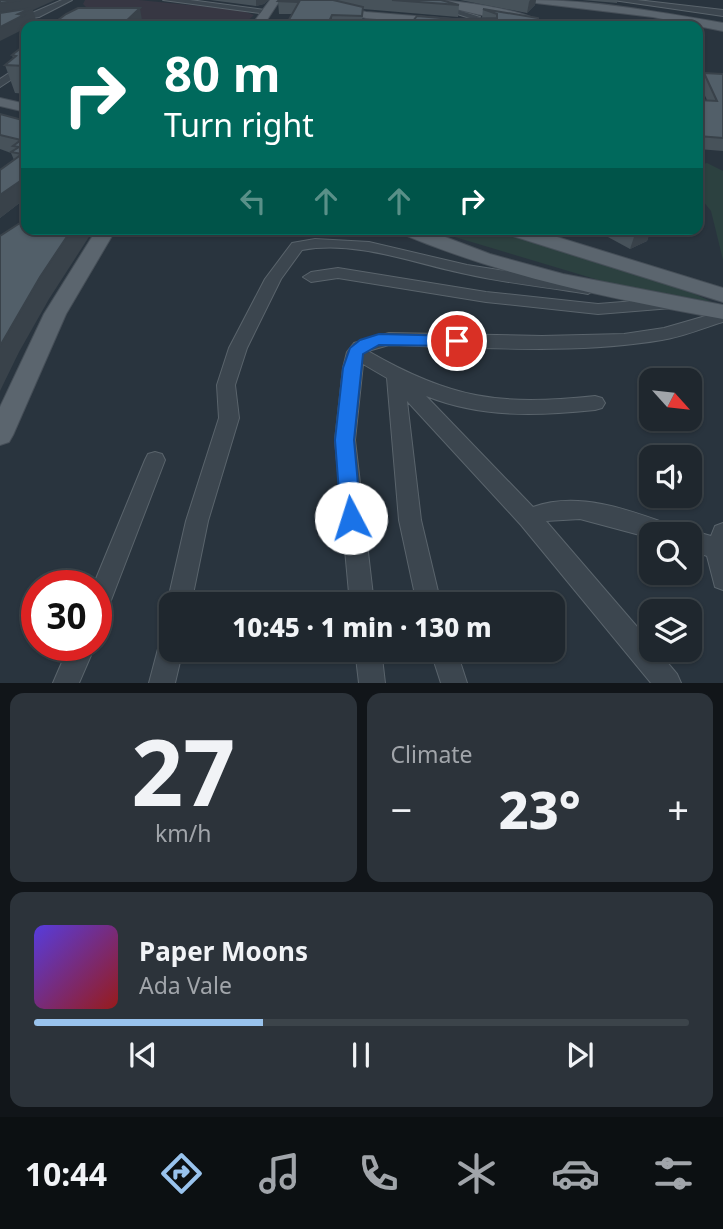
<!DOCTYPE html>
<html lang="en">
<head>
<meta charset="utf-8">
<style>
	:root { --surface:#1f272e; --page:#2c333a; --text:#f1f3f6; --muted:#a1a5aa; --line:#3c444a; --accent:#99c3ed }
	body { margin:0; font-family:"Noto Sans",sans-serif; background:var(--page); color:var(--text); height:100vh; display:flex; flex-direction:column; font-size:26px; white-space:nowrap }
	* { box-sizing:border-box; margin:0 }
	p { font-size:23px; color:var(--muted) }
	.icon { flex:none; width:38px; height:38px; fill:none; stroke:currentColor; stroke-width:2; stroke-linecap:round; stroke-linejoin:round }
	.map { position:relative; height:683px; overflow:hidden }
	.side { display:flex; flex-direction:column; gap:10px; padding:10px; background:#111519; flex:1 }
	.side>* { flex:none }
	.top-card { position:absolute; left:21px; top:21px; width:682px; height:214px; border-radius:14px; box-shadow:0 2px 5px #0004,0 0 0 2px var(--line); background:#00695c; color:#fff; overflow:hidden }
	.needle { width:46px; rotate:117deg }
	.tools { position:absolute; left:639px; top:368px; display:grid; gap:14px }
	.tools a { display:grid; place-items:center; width:63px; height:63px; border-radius:14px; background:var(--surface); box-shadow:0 2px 5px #0004,0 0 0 2px var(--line); font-size:35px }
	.speed { position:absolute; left:21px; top:570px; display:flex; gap:14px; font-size:35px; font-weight:700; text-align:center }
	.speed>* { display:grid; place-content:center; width:91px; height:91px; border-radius:50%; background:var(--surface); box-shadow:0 2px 5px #0004,0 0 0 2px var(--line); line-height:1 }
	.speed .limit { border:10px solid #d22; background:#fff; color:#111 }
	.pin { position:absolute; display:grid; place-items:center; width:60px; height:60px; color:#fff; margin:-30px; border:4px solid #fff; border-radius:50%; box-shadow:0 2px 7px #0007 }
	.me { position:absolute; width:77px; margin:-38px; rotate:355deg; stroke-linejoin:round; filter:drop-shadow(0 0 5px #0008) }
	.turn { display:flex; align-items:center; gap:24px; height:147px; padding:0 28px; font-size:32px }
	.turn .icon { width:91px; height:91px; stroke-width:2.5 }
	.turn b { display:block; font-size:49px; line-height:60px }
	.lanes { display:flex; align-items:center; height:66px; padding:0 28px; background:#0003; justify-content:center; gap:35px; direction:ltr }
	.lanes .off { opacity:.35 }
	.big { font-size:52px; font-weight:800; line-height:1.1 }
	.side .widget { flex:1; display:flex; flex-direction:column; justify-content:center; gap:10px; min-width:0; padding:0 24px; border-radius:14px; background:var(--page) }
	.side .dial { align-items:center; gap:0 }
	.dial b { font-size:91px; line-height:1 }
	.song { display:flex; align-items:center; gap:21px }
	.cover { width:84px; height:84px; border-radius:10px; background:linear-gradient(135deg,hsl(250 70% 55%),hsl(0 70% 35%)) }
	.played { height:7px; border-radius:4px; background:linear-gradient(90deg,var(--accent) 35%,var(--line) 35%) }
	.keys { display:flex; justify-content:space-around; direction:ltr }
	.heat { display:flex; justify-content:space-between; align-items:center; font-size:38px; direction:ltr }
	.side .tiles { flex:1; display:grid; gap:10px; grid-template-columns:1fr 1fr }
	.widget:last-child { grid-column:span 2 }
	.trip { position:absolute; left:159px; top:592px; width:406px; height:70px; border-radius:14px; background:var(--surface); box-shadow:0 2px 5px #0004,0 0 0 2px var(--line); font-weight:800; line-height:70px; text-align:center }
	.tab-bar { display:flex; height:112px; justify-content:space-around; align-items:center; background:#0c1012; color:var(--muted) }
	.tab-bar .icon { width:49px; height:49px }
	.tab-bar .current { color:var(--accent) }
	.tab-bar b { font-size:32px; color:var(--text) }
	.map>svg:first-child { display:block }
	.medical { fill:#373743 }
	.green { fill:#2c4140 }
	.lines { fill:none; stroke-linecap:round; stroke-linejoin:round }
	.minor-casing { stroke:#5a646c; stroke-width:2 }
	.major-casing { stroke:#464f58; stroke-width:2 }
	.minor { fill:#3c464f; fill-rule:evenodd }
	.major { fill:#5b656e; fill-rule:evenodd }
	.wall { fill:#47525a }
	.shaded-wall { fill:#39424a }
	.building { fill:#525f69; stroke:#39424a; stroke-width:2 }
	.route { fill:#1a73e8; stroke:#114b97; stroke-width:2 }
</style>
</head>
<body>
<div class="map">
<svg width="723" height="683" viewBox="0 0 723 683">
	<rect width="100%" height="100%" fill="#29343e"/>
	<path class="medical" d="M85,0H139L240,10L254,15L242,26H69L86,7L83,4Z"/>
	<path class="green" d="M707,163L723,171V260L711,211L698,195V165Z
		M428,229H504L673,284L712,302L605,282Z"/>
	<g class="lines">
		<defs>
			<path id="minor" d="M62,0H72L39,17L0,23V17L32,13Z
				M163,0H190L272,11L268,14Z
				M413,0H426L480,17L473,19Z
				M613,0H637L723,10V16Z
				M26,62V70L0,87V79Z
				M315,239L369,242L467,265L588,284L596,289L588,294C547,287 506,283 466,274C412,263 357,240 302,250L281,279L247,348L235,385L239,418L208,521L191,604H172V613L167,604L186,521L219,418L217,385L229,348L265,279L292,243Z
				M338,268L486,292L598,304L672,298L680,303L672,308L598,314L486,302L338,278L311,282L303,277L311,272Z
				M723,311V322C703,328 682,337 662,340C573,355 479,347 389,345L368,351C451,399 500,406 595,396L602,398L605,403L602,408L595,410C537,416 481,418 426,396L533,507C579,490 632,511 676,527L679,534H651V538L580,519L546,521L651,643V649H656L677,674L681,683H651L521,525L407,401L421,520L441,604H417L399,520L387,378L363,364L355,440L374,604H350L335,440L343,368L347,352L354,343L389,333L542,336L624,334L664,328Z
				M155,452L162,454L165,460L108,608L105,616L96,620V586H93L145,460L148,454Z
				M723,523V590L715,587L707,556L690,550V534H682L690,530L711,536L715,526Z
				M172,627V649H183L175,683H149L163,630Z
				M69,646H95L79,683H53Z
				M355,649H381L385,683H359Z
				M430,649H456L467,683H441Z"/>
			<path id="major" d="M270,0H280L263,26H251Z
				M285,0H307L366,12L488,22L494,26H452L366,18Z
				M428,0C455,0 527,9 548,26C533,27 438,7 428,0Z
				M531,0C595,0 659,12 723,23V31L653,17L536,3Z
				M0,98L26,104V112L0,106Z
				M97,229H116L66,314L13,435L9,442L0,445V407L44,314Z
				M398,229H424L490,254L563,274L723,305V319C613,299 504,277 400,233Z
				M501,229H531L723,288V302L503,233Z"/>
		</defs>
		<use href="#minor" class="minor-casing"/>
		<use href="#major" class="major-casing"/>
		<use href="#minor" class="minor"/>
		<use href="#major" class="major"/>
	</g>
	<path class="wall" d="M210,0H268L264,4L256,6Z
		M279,0H441L459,5L458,17L363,9L362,26H286L292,14H279L278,1Z
		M460,0H536L535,5L527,13Z
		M582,0H617V3Z
		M483,9L539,26L453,19L484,18H482Z
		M26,44V94L15,93L5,65L13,58L12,55Z
		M704,73L723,74V151L698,149V100H707L700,85Z
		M0,114L26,121V198L0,218V170L14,160L11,153L0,149Z
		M604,229H651L647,241L630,249L608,237Z"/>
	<path class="shaded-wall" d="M21,0H55L33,10L36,20L27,24V26H26V28L0,41V3Z
		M256,0H268L264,4L256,6Z
		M530,0H536L535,5L527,13L529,2Z
		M140,8L143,26H122V25Z
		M332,15V26H327Z
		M26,177V198L0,218V195Z
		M72,229H94L49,299L19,352L0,391V346L40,277Z
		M640,229H651L647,241L630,249L636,231Z"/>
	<path class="building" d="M0,0H21L0,3Z
		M279,0H333L363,7L362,16L332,15L327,26L286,25L299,2L278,1Z
		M392,0H441L459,5Z
		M32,8L18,14L24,15L0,27V13Z
		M78,8H140L122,25L133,26H50L66,14Z
		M483,9L538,18L539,26H409L417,16L453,19L497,18V14Z
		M26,44V66L5,65L16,56L12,55Z
		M704,73L723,74V138L698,136V100L717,101Z
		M0,114L26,121V177L0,195V170L22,154L11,152L19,147L13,146L21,140L0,135Z
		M20,223L26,224V229H72L40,277L0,346V236Z"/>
	<path class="route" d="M379,334L457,336L465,341L457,346L379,345L363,354L354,440L361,518L358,524L351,527L344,524L341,518L335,440L343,368L350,348L360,340Z"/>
</svg>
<div class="tools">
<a><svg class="needle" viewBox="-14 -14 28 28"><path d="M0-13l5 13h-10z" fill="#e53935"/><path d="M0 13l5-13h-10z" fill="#a1a5aa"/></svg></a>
<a><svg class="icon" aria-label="sound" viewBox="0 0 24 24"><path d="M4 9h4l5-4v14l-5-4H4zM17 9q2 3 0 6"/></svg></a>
<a><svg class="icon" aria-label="search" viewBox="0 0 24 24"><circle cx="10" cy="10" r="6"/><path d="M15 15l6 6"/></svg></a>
<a><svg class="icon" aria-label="layers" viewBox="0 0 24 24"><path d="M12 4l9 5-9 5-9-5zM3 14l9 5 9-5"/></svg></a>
</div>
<div class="speed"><div class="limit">30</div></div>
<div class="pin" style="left:457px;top:341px;background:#d93025"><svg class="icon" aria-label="arrive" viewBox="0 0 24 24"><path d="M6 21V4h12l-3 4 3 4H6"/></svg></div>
<svg class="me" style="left:351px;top:518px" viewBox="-20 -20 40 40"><circle r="19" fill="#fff"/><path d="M0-13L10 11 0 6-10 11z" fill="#1a73e8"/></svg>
<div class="trip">10:45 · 1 min · 130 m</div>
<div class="top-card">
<div class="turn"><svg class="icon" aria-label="right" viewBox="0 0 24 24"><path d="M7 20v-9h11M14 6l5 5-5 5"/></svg><div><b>80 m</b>Turn right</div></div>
<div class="lanes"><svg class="icon off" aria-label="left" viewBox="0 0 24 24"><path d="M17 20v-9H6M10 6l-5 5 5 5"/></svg><svg class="icon off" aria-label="ahead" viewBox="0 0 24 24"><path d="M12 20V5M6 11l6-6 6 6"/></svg><svg class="icon off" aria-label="ahead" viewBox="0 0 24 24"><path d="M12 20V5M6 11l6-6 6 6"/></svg><svg class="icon" aria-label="right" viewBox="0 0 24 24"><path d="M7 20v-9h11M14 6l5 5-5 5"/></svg></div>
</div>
</div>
<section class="side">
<div class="tiles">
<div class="widget dial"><b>27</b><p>km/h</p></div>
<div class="widget"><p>Climate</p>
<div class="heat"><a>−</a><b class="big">23°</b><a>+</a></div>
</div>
<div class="widget">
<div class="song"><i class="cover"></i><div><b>Paper Moons</b><p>Ada Vale</p></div></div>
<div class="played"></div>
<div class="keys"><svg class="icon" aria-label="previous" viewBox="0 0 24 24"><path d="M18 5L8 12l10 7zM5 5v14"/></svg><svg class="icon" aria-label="pause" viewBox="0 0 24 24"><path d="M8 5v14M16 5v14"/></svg><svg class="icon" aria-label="next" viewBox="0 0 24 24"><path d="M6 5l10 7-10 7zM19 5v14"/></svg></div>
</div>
</div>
</section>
<nav class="tab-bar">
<b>10:44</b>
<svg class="icon current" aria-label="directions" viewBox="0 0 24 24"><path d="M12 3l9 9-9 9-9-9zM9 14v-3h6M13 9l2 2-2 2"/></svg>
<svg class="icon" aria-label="music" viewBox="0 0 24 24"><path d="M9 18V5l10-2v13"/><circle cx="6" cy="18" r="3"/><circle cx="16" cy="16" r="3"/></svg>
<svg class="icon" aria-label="phone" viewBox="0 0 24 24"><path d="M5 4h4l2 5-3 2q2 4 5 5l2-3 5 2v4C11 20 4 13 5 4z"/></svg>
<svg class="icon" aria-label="climate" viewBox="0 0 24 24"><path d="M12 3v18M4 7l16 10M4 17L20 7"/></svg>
<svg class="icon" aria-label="car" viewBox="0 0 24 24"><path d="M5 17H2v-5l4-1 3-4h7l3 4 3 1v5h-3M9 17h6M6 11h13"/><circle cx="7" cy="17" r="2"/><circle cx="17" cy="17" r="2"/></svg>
<svg class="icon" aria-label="filters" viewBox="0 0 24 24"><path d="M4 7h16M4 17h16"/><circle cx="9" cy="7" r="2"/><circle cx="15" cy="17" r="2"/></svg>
</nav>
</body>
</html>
